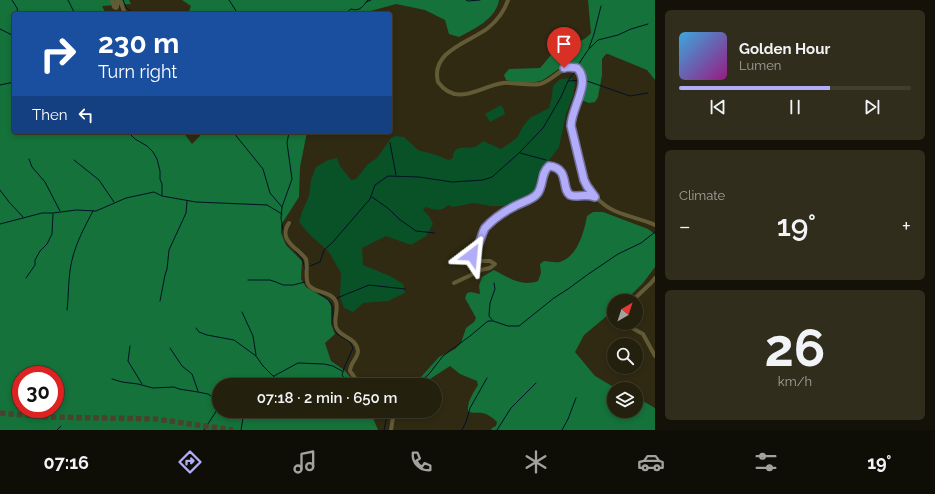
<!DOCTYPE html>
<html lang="en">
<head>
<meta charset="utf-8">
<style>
	:root { --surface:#24200e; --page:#302d1c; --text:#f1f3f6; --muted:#a3a39e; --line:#413e2e; --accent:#b2adf9 }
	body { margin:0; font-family:Raleway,sans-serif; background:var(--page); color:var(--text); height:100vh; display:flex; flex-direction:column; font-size:15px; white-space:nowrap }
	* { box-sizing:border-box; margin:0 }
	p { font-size:13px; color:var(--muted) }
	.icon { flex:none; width:22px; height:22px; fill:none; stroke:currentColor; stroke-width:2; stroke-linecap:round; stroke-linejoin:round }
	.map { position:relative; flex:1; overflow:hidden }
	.side { display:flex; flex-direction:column; gap:10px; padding:10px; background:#141208; width:280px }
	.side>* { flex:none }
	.guide { position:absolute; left:12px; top:12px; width:380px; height:122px; border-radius:4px; box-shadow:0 2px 6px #0003,0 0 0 1px var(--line); background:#1a4fa0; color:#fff; overflow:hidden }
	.needle { width:26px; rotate:39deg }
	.controls { position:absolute; left:607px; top:294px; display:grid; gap:8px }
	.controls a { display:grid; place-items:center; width:36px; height:36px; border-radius:50%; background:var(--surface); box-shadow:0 2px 6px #0003,0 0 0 1px var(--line); font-size:20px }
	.speed { position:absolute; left:12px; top:366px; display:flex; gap:8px; font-size:20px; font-weight:700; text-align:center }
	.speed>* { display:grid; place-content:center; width:52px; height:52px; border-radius:50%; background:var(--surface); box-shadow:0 2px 6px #0003,0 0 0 1px var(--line); line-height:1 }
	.speed .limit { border:6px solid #d22; background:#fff; color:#111 }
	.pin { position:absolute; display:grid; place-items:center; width:34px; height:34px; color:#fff; margin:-41px -17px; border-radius:50% 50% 50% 0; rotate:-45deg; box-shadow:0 0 4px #0007 }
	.pin .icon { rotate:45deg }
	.me { position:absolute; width:44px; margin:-22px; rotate:29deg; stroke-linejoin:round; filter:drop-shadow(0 0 3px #0008) }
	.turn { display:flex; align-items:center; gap:14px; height:84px; padding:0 20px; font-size:18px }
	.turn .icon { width:52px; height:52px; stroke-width:2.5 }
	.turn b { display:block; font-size:28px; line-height:34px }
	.then { display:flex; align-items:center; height:38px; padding:0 20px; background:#0003; gap:8px; font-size:15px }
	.big { font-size:30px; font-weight:600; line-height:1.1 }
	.side .tile { flex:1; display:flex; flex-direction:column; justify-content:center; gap:6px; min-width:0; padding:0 14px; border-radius:6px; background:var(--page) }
	.side .dial { align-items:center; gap:0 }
	.dial b { font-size:52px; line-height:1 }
	.song { display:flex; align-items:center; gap:12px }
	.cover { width:48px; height:48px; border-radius:6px; background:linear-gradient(135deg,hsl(200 70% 55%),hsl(310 70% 35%)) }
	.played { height:4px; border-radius:2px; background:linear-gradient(90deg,var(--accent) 65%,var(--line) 65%) }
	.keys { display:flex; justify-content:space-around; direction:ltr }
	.heat { display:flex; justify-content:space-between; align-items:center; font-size:22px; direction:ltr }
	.trip { position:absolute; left:212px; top:378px; width:230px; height:40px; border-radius:20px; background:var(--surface); box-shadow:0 2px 6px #0003,0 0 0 1px var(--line); font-weight:600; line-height:40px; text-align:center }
	.tab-bar { display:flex; height:64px; justify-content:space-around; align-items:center; background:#0e0d06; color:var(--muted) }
	.tab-bar .icon { width:28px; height:28px }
	.tab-bar .selected { color:var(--accent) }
	.tab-bar b { font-size:18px; color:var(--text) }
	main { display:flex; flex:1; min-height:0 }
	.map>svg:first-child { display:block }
	.green { fill:#095127 }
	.forest { fill:#15723a; fill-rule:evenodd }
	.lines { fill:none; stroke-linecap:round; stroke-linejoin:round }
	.stream { stroke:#001225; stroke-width:1 }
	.highway-tunnel { stroke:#49432e; stroke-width:5.5; stroke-dasharray:5.5 3; stroke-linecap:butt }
	.minor { stroke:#635a36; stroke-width:4 }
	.route-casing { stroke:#7470a2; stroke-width:10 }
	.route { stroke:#b2adf9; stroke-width:7 }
</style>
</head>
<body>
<main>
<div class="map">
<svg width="655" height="430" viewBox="0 0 655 430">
	<rect width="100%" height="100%" fill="#302a13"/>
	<path class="green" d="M571,78L575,84L573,96L566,114L559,147L550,159L542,167L537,177L536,190L506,206H491L474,203L453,207L448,205C442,212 434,210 426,207L423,210L429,216L433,224L426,236L411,245L386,236L362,248L363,265L390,276L403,284L405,293L388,301L363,303L353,312L344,308L340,297L341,273L329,252L309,234L299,222L302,212L309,196L311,180L316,167L328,160L337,158L340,166L351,180L356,179L368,164L377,158L391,138L395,136L404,137L418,150L436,155L449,160L453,158C453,144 465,149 474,147C477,146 481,143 483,141L501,149L517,138L523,126L530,118L549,108L552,96L553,86L560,79Z
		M501,105L502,108L503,107L505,114L490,122L485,114Z"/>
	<path class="forest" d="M0,0H129L131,4L102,6L106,14H14V132H183L192,144L200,136L201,132H307L300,167L299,197L281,225V233L286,245L302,261L301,279L306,287L328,300L331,306V324L335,334L325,343L331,361L344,370L357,385H219V411H370L378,430H0ZM21,375H55V409H21Z
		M182,0H499C496,19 474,29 459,37L449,34L445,20L425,10L396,4L360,14H188L191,6Z
		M588,0H655V80L647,70L608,54H606L602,59V75L598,97L595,102L589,103L581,100C584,88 587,81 582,70C571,51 552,78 540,81C531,84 515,83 506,80L504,75L509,69L540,68L551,55L548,48L550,41C554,39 555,40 559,41C572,45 582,43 591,33Z
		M593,212H603L648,229L655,234V267L643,283L625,301H614V310L584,335L575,352L595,376L617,389H614V411H636V397L655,408V430H491L492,428L496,426L497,422C493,418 488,414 482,413C476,412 473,414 468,411C467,402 473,393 478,385L477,381L460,374L450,366L427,381H422L421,377L439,357L455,349L461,343L466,328L474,322L476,318L465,298L467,293L471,292L480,294L479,286L482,277L494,270C509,278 521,287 538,281L541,273L540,264L544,261C549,261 555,263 560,262C578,256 584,232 587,216Z"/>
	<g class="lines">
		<path class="stream" d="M12,0L17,8L18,14
			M68,0L75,14
			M123,0L126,7L133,14
			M229,0L238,14
			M466,0L468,1L480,0
			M366,2L371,0
			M345,14L351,9C360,12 363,6 368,0
			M0,29L14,36
			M589,48L594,34L601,6
			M578,65L588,50L598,40L618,35L631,29L648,24
			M569,81L581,80
			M587,81L630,96L648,93
			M0,85L14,82
			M128,132L135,139L147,146L153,152L157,159L160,171V179L162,184V195
			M233,132L263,169L270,193L282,207
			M390,143L396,175
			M520,153L546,160
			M29,159L32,167L45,182L60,211
			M74,160L99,180L114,202
			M0,190L9,202L23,217
			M372,197L389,209L399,219L416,231L435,233
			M0,224L42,213H53L76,210L96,211L126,198L154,192L162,196L196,202L267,205L282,214
			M284,235L281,218L282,207L292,179L287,143L289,132
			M295,251C301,257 304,261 305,270
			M310,266L320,262L324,250L332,243L370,199L375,185L388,176L419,177L452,182L483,180L492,177L519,153L543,128L561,97L568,81L575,71
			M26,278L35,265V260L40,251L47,244L52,234L53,214
			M248,280H270L276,282L283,285H293L305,282
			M494,283L495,289L490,303L489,316L493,321L508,326H519L554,298L568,289L587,275L618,254L641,243L655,232
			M318,293C344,307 326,314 337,334L350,342L353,348L344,368L342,375L349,385
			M337,298L369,285L405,289
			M160,301L165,275L167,269L169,250L186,213L187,201
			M67,310C69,293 68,276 72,260C76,243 85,226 93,211
			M242,312L253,336L256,355
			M196,328L199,332L207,335L234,340L256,356L263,366L273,376H274
			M130,346L128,361L142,384
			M170,348L182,366L192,374L198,391
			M112,379L122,382L138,384L153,388L174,387L179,389L198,392L208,394L219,401
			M263,385L267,382L273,378L274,376L298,363L324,364L333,366L342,371
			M417,385L429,374L443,356L470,336L488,321H492
			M57,430L61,426
			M204,430L219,407
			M241,430L243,418V411
			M384,430L388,411
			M462,430L466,422L470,408L487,378
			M497,430L511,408L536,383
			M562,430L568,419L576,398"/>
		<path class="highway-tunnel" d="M0,413L48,417L155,419L233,430"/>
		<path class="minor" d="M112,0L114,7L116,8L117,7V0
			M120,0L125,14
			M508,0C505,10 497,21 488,28C470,42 430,51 438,82C457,108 480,86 503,83C515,82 527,86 540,84C551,81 558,71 569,67C598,69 572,104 571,120C571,123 571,126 572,129C577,159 583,197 615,211C628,217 643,219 655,225
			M289,223C277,240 298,248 306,259C308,267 305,277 308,284C314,294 331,290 336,302C339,311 332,322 337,329C342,338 356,337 358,351C358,358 350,363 350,371L355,378L364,385
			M462,252L472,253
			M472,253L478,246L485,228L496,218L514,207L534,197L538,193L541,187L543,174L549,166C569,168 561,187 570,194C576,199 585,193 594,196
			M454,283L471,275L476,271L490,268L495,264L490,261H481L473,257L472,253
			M632,301L651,283L655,278
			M623,323L643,334L655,356
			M391,430L394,411"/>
	</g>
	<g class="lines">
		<defs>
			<path id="route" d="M472,255C473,252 476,249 478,245C481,240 482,233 485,228C493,219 505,211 515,206C522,202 532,200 537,194C544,186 540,174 549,166C570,168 561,189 570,195C576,198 585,193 595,197L587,186L584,180L571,126C571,108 592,82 577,68L568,67L564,68"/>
		</defs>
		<use href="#route" class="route-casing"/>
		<use href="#route" class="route"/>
	</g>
</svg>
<div class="controls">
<a><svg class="needle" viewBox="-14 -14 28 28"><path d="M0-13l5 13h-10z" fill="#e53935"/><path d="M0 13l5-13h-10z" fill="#a3a39e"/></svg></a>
<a><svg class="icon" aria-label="search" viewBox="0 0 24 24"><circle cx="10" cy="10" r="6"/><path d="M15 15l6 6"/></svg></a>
<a><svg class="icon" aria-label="layers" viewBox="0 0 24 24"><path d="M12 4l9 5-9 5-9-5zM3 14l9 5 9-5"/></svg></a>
</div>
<div class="speed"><div class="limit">30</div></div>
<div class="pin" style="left:564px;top:68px;background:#d93025"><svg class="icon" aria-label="arrive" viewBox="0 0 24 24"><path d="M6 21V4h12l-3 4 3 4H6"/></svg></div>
<svg class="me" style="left:472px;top:255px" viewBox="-20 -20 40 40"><path d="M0-17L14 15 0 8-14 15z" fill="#b2adf9" stroke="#fff" stroke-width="4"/></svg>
<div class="trip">07:18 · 2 min · 650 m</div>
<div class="guide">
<div class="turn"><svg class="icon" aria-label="right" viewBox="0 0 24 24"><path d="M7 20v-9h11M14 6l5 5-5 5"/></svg><div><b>230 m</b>Turn right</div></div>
<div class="then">Then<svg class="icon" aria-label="left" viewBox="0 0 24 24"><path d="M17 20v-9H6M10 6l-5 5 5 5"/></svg></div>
</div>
</div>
<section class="side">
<div class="tile">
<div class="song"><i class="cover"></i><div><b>Golden Hour</b><p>Lumen</p></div></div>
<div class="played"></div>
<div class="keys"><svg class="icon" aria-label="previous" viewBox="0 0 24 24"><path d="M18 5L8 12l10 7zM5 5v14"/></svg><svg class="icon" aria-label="pause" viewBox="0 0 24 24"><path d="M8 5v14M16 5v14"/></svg><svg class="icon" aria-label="next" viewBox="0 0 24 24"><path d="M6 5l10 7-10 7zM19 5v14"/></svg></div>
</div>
<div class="tile"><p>Climate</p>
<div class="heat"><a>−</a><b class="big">19°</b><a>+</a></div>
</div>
<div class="tile dial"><b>26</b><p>km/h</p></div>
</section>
</main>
<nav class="tab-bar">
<b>07:16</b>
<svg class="icon selected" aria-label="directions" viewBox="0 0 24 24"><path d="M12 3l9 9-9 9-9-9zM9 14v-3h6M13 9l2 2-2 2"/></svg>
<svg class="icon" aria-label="music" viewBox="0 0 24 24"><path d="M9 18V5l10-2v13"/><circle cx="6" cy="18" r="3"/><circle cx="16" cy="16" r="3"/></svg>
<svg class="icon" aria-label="phone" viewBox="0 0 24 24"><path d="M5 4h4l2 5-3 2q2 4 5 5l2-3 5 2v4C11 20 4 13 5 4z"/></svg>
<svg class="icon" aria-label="climate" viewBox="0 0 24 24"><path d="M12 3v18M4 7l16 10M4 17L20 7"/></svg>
<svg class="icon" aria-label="car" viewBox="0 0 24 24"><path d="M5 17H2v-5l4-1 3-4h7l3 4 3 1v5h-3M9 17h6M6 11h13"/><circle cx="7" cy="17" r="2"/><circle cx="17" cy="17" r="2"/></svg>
<svg class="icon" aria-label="filters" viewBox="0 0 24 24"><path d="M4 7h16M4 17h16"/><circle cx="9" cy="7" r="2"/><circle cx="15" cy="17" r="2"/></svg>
<b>19°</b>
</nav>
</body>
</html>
